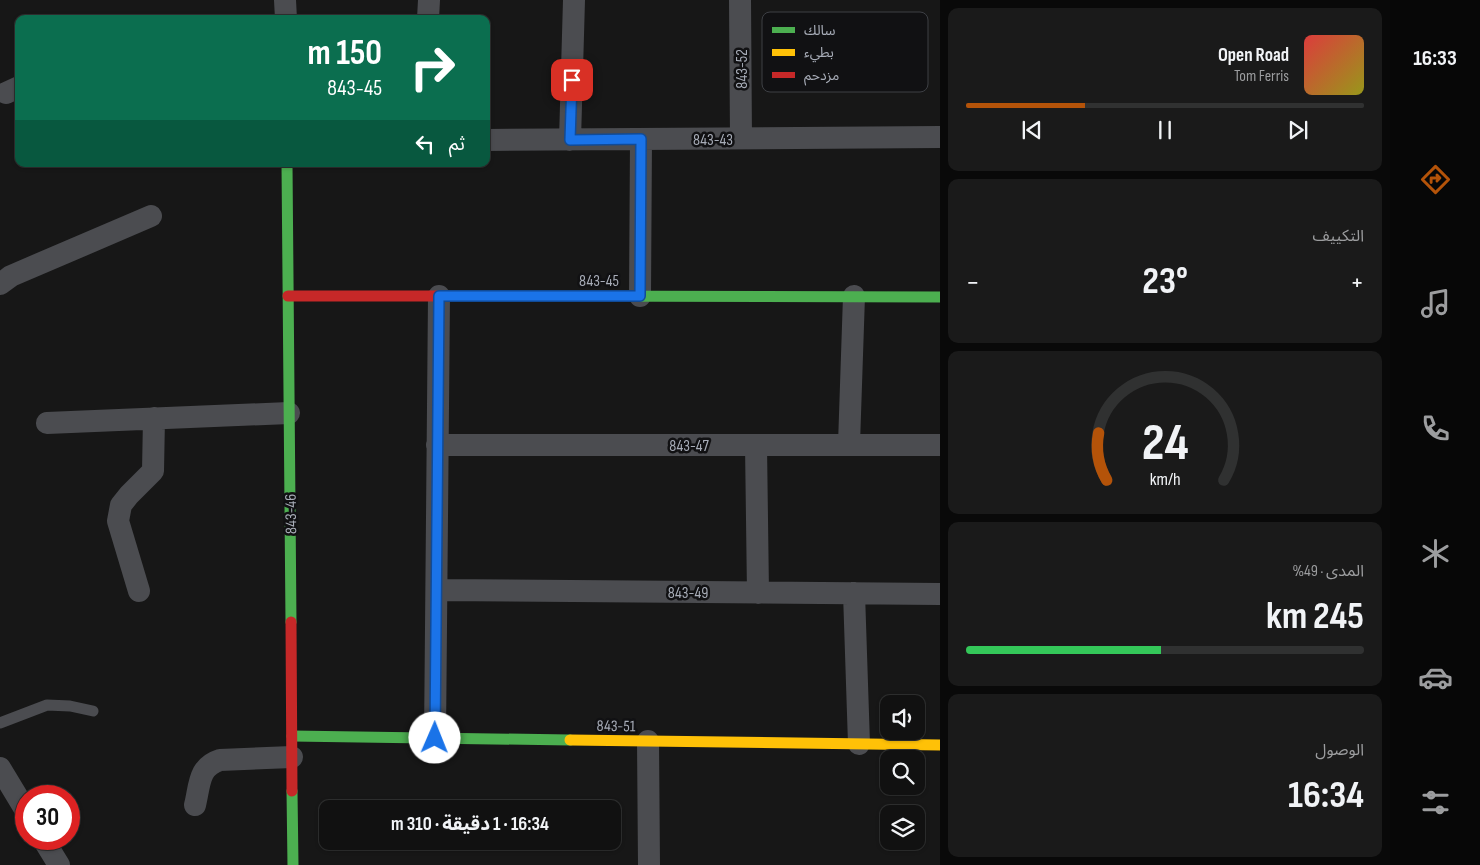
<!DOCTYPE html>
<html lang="ar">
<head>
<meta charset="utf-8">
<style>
	:root { --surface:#111; --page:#1a1a1a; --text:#f1f3f6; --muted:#9c9d9f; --line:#303131; --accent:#b45309 }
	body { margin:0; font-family:"Sofia Sans Condensed","Noto Sans Arabic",sans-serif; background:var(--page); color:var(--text); direction:rtl; height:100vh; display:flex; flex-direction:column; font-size:19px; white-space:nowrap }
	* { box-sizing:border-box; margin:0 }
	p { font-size:16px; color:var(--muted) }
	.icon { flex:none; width:28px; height:28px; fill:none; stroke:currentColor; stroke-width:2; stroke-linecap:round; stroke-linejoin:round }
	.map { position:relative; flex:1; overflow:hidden; direction:ltr }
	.details { display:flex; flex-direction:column; gap:8px; padding:8px; background:#090909; width:450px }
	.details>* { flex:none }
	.guide { position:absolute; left:15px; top:15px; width:475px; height:152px; border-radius:10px; box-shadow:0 1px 4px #0004,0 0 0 1px var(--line); direction:rtl; background:#0b6e4f; color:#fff; overflow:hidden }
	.controls { position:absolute; left:880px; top:695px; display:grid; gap:10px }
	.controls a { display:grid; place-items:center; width:45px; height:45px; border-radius:10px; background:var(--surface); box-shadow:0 1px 4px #0004,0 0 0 1px var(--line); font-size:25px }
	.speed { position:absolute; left:15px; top:785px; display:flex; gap:10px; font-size:25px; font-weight:700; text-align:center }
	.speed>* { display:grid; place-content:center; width:65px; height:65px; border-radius:50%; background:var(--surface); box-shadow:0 1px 4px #0004,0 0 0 1px var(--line); line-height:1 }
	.speed .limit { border:8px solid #d22; background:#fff; color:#111 }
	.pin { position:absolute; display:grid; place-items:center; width:42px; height:42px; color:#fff; margin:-21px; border-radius:10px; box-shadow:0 2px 8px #0006 }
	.me { position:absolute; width:55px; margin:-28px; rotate:1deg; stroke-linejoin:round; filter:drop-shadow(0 0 4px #0008) }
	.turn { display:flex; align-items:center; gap:18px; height:105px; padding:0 25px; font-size:22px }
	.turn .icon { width:65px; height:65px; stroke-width:2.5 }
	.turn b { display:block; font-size:35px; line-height:42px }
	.then { display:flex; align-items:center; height:48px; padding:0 25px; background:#0003; gap:10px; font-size:19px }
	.big { font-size:38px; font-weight:700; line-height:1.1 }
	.details .tile { flex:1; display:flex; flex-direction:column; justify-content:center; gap:8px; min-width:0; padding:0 18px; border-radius:10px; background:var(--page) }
	.details .dial { align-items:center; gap:0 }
	.dial svg { height:130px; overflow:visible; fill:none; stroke:var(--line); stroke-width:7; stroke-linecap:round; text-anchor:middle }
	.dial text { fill:var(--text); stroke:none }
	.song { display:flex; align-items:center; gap:15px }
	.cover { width:60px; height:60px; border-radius:8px; background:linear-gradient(135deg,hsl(0 70% 55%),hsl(60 70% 35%)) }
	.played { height:5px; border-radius:2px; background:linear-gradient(90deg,var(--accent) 30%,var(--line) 30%) }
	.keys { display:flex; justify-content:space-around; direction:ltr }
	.heat { display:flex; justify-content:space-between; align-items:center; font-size:28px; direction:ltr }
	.charge { height:8px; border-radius:4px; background:linear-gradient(90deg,#34c759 49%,var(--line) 0) }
	.trip { position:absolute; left:319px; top:800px; width:302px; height:50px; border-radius:10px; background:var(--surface); box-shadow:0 1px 4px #0004,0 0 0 1px var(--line); font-weight:700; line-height:50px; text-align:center; direction:rtl }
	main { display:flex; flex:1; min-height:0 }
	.tabs { display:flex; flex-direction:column; width:90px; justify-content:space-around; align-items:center; background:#070707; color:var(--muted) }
	.tabs .icon { width:35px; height:35px }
	.tabs .on { color:var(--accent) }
	.tabs b { font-size:22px; color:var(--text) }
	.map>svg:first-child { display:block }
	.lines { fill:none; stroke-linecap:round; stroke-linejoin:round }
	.lane { stroke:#4b4c50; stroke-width:11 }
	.street { stroke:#4b4c50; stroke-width:22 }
	.fast { stroke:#4caf50; stroke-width:11 }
	.slow { stroke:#ffc107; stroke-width:11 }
	.jam { stroke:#c62828; stroke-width:11 }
	.route-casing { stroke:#114b97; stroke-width:12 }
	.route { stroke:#1a73e8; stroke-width:9 }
	.labels { text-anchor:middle; stroke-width:5; stroke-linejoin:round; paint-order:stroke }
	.street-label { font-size:16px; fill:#a8adb8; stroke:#111113 }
	.key { fill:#111113; stroke:#3e4045; stroke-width:1 }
	.key-label { font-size:14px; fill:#a8adb8 }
</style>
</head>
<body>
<main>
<nav class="tabs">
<b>16:33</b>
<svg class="icon on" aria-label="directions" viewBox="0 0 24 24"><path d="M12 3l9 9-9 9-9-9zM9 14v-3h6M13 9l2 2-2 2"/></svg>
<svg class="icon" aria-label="music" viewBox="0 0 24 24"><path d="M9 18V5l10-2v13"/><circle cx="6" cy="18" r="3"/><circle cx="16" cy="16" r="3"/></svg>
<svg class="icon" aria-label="phone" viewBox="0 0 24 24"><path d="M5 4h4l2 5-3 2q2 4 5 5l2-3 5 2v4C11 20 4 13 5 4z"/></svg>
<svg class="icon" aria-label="climate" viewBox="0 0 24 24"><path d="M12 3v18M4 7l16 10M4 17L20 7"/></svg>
<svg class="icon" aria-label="car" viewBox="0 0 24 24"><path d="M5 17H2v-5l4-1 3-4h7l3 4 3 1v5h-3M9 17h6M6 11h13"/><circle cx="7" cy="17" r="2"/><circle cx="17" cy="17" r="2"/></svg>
<svg class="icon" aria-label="filters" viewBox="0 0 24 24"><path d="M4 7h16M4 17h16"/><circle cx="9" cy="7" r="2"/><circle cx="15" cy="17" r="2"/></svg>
</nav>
<section class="details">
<div class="tile">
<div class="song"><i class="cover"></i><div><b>Open Road</b><p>Tom Ferris</p></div></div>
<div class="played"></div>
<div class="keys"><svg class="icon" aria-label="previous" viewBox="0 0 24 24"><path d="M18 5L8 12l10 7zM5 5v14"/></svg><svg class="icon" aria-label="pause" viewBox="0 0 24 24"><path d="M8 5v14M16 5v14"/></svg><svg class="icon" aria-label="next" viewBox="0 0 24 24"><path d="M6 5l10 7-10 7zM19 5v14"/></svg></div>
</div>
<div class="tile"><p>التكييف</p>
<div class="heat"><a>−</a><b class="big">23°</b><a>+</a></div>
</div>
<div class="tile dial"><svg viewBox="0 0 100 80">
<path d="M14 69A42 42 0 1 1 86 69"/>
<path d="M14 69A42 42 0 0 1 9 40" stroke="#b45309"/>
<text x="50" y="56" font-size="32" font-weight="700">24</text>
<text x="50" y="72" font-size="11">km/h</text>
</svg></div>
<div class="tile"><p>المدى · 49%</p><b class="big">245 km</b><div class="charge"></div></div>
<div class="tile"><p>الوصول</p><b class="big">16:34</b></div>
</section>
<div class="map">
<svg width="940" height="865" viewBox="0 0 940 865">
	<rect width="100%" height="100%" fill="#171717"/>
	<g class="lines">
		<path class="lane" d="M0,723L47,705L70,706L93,711"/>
		<path class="street" d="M285,0L286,19
			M740,0L741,138
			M428,19L429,0
			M6,93L19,87
			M486,140L940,137
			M570,140L574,0
			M0,284L11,276L151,216
			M640,296L641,139
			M47,423L289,413
			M849,444L854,296
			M437,445H940
			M756,445L758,593
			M437,590L940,594
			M139,591L118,521L121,505L129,495L153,471L154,418
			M854,593L859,744
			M435,738L439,296
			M648,741L649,865
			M0,768L26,811
			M195,805C200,785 198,767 220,760L292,757
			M43,839L59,865"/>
		<path class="fast" d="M287,164L291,622
			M551,296L940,297
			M292,736L570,740
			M292,791L293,865"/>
		<path class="slow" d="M570,740L940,745"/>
		<path class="jam" d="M288,296H551
			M291,622L292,791"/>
	</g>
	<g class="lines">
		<defs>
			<path id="route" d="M435,738L439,296H640L641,139L570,140L572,80"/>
		</defs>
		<use href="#route" class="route-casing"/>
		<use href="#route" class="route"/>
	</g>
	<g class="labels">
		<g class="street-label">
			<text transform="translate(741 69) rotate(-90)" y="6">843-52</text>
			<text x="713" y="145">843-43</text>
			<text x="599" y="286">843-45</text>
			<text x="689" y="451">843-47</text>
			<text transform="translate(290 514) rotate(-91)" y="6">843-46</text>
			<text x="688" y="598">843-49</text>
			<text transform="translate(616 725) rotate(1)" y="6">843-51</text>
		</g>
	</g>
	<rect x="762" y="12" width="166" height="80" rx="8" class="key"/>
	<rect x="772" y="27" width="23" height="6" fill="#4caf50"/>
	<rect x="772" y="49" width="23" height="7" fill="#ffc107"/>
	<rect x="772" y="72" width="23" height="6" fill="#c62828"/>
	<g class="key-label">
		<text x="804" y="35">سالك</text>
		<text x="804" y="57">بطيء</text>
		<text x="804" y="80">مزدحم</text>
	</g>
</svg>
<div class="controls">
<a><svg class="icon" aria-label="sound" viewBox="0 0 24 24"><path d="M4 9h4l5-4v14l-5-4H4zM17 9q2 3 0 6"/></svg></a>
<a><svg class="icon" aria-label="search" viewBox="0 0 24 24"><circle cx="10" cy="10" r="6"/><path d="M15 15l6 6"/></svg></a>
<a><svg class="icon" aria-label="layers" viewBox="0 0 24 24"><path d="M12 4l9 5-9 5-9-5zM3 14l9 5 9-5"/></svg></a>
</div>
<div class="speed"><div class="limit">30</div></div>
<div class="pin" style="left:572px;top:80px;background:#d93025"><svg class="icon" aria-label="arrive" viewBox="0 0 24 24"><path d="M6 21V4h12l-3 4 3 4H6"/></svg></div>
<svg class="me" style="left:435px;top:738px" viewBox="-20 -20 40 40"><circle r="19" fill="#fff"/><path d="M0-13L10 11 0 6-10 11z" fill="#1a73e8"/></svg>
<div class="trip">16:34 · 1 دقيقة · 310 m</div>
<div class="guide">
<div class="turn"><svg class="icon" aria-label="right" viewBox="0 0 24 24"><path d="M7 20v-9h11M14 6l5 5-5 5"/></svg><div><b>150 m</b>843-45</div></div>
<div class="then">ثم<svg class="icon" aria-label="left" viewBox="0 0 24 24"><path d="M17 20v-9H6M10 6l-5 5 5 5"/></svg></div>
</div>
</div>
</main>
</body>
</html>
